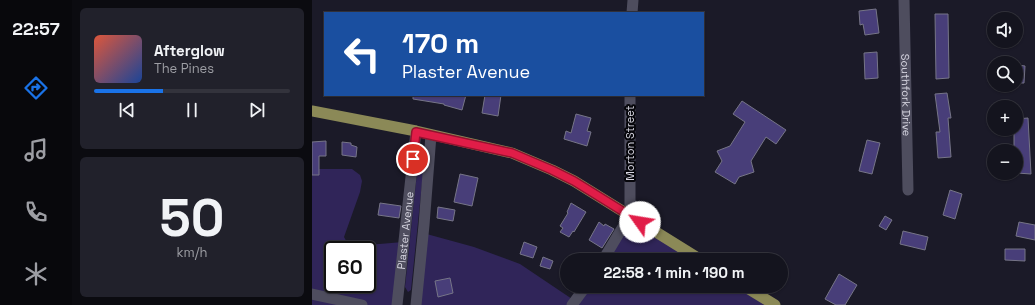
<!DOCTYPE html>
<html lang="en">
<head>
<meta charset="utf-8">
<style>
	:root { --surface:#14141e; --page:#21212b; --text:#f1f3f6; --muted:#9d9ea4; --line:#33333c; --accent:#1a73e8 }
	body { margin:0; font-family:"Space Grotesk",sans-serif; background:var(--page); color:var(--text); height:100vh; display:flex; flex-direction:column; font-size:15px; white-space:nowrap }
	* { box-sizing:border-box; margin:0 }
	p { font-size:13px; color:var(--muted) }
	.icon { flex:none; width:22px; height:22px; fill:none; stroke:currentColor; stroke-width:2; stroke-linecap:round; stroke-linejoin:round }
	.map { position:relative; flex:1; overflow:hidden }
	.details { display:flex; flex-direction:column; gap:8px; padding:8px; background:#0b0b10; width:240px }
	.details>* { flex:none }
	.top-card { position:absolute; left:12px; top:12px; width:380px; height:84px; border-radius:0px; box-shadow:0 1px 3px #0004,0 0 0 1px var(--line); background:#1a4fa0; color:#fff; overflow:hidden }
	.fabs { position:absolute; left:675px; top:12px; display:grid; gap:8px }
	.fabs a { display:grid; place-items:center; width:36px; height:36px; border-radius:50%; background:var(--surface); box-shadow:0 1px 3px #0004,0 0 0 1px var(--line); font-size:20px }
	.speed { position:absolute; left:12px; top:241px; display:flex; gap:8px; font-size:20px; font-weight:700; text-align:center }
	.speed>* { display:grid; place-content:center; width:52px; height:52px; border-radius:50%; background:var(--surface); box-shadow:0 1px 3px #0004,0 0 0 1px var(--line); line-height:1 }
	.speed .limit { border:2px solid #111; border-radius:6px; background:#fff; color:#111 }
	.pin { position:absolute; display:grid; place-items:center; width:34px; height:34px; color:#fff; margin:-17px; border:2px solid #fff; border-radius:50%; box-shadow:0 1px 4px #0007 }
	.me { position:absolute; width:44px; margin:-22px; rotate:302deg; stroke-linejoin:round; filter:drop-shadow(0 0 3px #0008) }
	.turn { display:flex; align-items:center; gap:14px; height:84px; padding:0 12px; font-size:18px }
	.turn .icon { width:52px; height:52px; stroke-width:2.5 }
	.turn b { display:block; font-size:28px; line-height:34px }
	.details .card { flex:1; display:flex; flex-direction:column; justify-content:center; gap:6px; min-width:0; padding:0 14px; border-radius:6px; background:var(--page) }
	.details .dial { align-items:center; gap:0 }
	.dial b { font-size:52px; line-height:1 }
	.song { display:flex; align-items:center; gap:12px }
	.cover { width:48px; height:48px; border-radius:6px; background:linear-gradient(135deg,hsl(10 70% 55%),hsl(220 70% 35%)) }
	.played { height:4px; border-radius:2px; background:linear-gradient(90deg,var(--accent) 35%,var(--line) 35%) }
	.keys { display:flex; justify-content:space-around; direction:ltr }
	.trip { position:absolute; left:248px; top:253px; width:228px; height:40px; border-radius:20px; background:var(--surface); box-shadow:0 1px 3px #0004,0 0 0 1px var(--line); font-weight:700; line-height:40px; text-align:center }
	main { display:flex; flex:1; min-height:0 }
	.tabs { display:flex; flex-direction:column; width:72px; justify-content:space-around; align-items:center; background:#08080c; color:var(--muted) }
	.tabs .icon { width:28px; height:28px }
	.tabs .selected { color:var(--accent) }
	.tabs b { font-size:18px; color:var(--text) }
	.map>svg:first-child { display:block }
	.green { fill:#302559; fill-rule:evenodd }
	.building { fill:#483e79; stroke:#767587 }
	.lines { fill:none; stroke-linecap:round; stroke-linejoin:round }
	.minor { stroke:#4e4d5e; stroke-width:11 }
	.primary { stroke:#8b8957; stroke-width:11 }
	.route-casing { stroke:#92132f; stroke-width:10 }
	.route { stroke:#e11d48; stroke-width:7 }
	.labels { text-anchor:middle; stroke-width:4; stroke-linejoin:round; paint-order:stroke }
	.street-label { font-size:11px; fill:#d7d6e1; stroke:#06060b }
</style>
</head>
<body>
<main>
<nav class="tabs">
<b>22:57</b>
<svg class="icon selected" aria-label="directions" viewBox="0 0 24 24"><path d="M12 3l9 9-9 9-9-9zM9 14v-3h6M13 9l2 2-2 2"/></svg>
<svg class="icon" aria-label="music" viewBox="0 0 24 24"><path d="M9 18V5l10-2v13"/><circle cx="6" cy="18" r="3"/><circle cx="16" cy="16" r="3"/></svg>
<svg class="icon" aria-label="phone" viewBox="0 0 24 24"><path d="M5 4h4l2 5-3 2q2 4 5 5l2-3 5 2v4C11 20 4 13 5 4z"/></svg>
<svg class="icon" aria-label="climate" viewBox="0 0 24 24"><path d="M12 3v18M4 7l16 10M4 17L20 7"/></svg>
</nav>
<section class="details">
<div class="card">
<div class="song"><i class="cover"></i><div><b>Afterglow</b><p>The Pines</p></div></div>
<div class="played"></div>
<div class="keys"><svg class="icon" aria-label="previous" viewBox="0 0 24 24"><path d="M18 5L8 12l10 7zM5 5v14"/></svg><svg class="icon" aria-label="pause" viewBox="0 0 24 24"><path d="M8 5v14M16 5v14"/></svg><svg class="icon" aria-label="next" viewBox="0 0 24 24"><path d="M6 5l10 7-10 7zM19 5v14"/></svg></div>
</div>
<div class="card dial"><b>50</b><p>km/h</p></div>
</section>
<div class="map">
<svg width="723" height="305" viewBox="0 0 723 305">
	<rect width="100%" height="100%" fill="#1b1a28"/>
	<path class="green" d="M109,161L112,164L99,290L96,292L93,287L106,163Z
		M5,169H40L48,175L50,181L48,192L32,237C35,243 37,245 44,246L91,242L85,305H0V173ZM21,250H55V284H21Z
		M318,215L389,260H291Z
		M111,233L162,247L208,264L263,301L274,286H432L463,305H104Z"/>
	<path class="building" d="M564,9L567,33L553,35L551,24L548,25L547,11Z
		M623,14H636L637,78L624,79Z
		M565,52L566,78L553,79L552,53Z
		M706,65L713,66L712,83H704V71H705Z
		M635,93L639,118H636L639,157L626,158L624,132H628L623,94Z
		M101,95H154L150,110L132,105V104L101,99Z
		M173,95H189L186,116L170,113Z
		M430,101L474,130L464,144L454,137L439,161L442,172L427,177L423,184L403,172L410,161L405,151L418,146L433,122L421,114Z
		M264,114L279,118L275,131L279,132L275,146L252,139L254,131L259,133Z
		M716,118L719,174L705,173L706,150H702V129H704V119Z
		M555,140L568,143L560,174L547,171Z
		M14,141V156H7V175H0V142Z
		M30,142L39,143V145L45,147L44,157L30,155Z
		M148,174L166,178L160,206L142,202Z
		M638,190L650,194L643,219L631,215Z
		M68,203L89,206L87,218L66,215Z
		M259,203L274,212L262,232L261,231L257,237L248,232L251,228L248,226L256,213L255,212Z
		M126,207L143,210L141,221L125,218Z
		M573,216L580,220L574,230L567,226Z
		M287,222L292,226L293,224L302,229L290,248L277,240Z
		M707,222L723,225V240L704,236Z
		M591,231L616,237L613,250L588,244Z
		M212,242L225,247L221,258L208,254Z
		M693,249H713V261L693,260Z
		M231,257L241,261L238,269L228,266Z
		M527,274L545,285L533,305H524L513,299Z
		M138,278L141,293L126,297L123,281Z"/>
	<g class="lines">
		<g class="minor">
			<path id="s1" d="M592,0L596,190"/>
			<path d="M320,13L321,0"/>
			<path d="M291,260L318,215V95"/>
			<path d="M0,294L50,305"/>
			<path id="s2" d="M85,305L104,131"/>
			<path d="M104,305L112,225L119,135"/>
			<path d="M260,305L274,286"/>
		</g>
		<path class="primary" d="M0,111L104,131L200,153L240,170L262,181L389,260
			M432,286L463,305"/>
	</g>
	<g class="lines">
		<defs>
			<path id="route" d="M101,159L104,132L200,153L240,170L262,181L328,222"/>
		</defs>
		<use href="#route" class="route-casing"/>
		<use href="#route" class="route"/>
	</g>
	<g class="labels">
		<g class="street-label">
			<text dy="4" stroke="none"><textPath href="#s1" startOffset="95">Southfork Drive</textPath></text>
			<text transform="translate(318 143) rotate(-90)" y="4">Morton Street</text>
			<text dy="4" stroke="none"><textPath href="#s2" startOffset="75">Plaster Avenue</textPath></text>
		</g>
	</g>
</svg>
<div class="fabs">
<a><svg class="icon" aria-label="sound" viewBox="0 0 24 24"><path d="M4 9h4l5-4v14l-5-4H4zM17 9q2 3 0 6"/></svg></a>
<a><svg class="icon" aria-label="search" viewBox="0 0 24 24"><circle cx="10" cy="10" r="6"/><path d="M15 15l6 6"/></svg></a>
<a>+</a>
<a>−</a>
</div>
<div class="speed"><div class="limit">60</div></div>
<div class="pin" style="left:101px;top:159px;background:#d93025"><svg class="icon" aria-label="arrive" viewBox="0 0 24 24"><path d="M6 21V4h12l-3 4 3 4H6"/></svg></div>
<svg class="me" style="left:328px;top:222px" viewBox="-20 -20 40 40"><circle r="19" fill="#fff"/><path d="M0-13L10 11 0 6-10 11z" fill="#e11d48"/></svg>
<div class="trip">22:58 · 1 min · 190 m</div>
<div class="top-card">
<div class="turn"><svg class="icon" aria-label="left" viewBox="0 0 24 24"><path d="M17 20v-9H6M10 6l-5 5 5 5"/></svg><div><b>170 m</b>Plaster Avenue</div></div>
</div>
</div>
</main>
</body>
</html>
